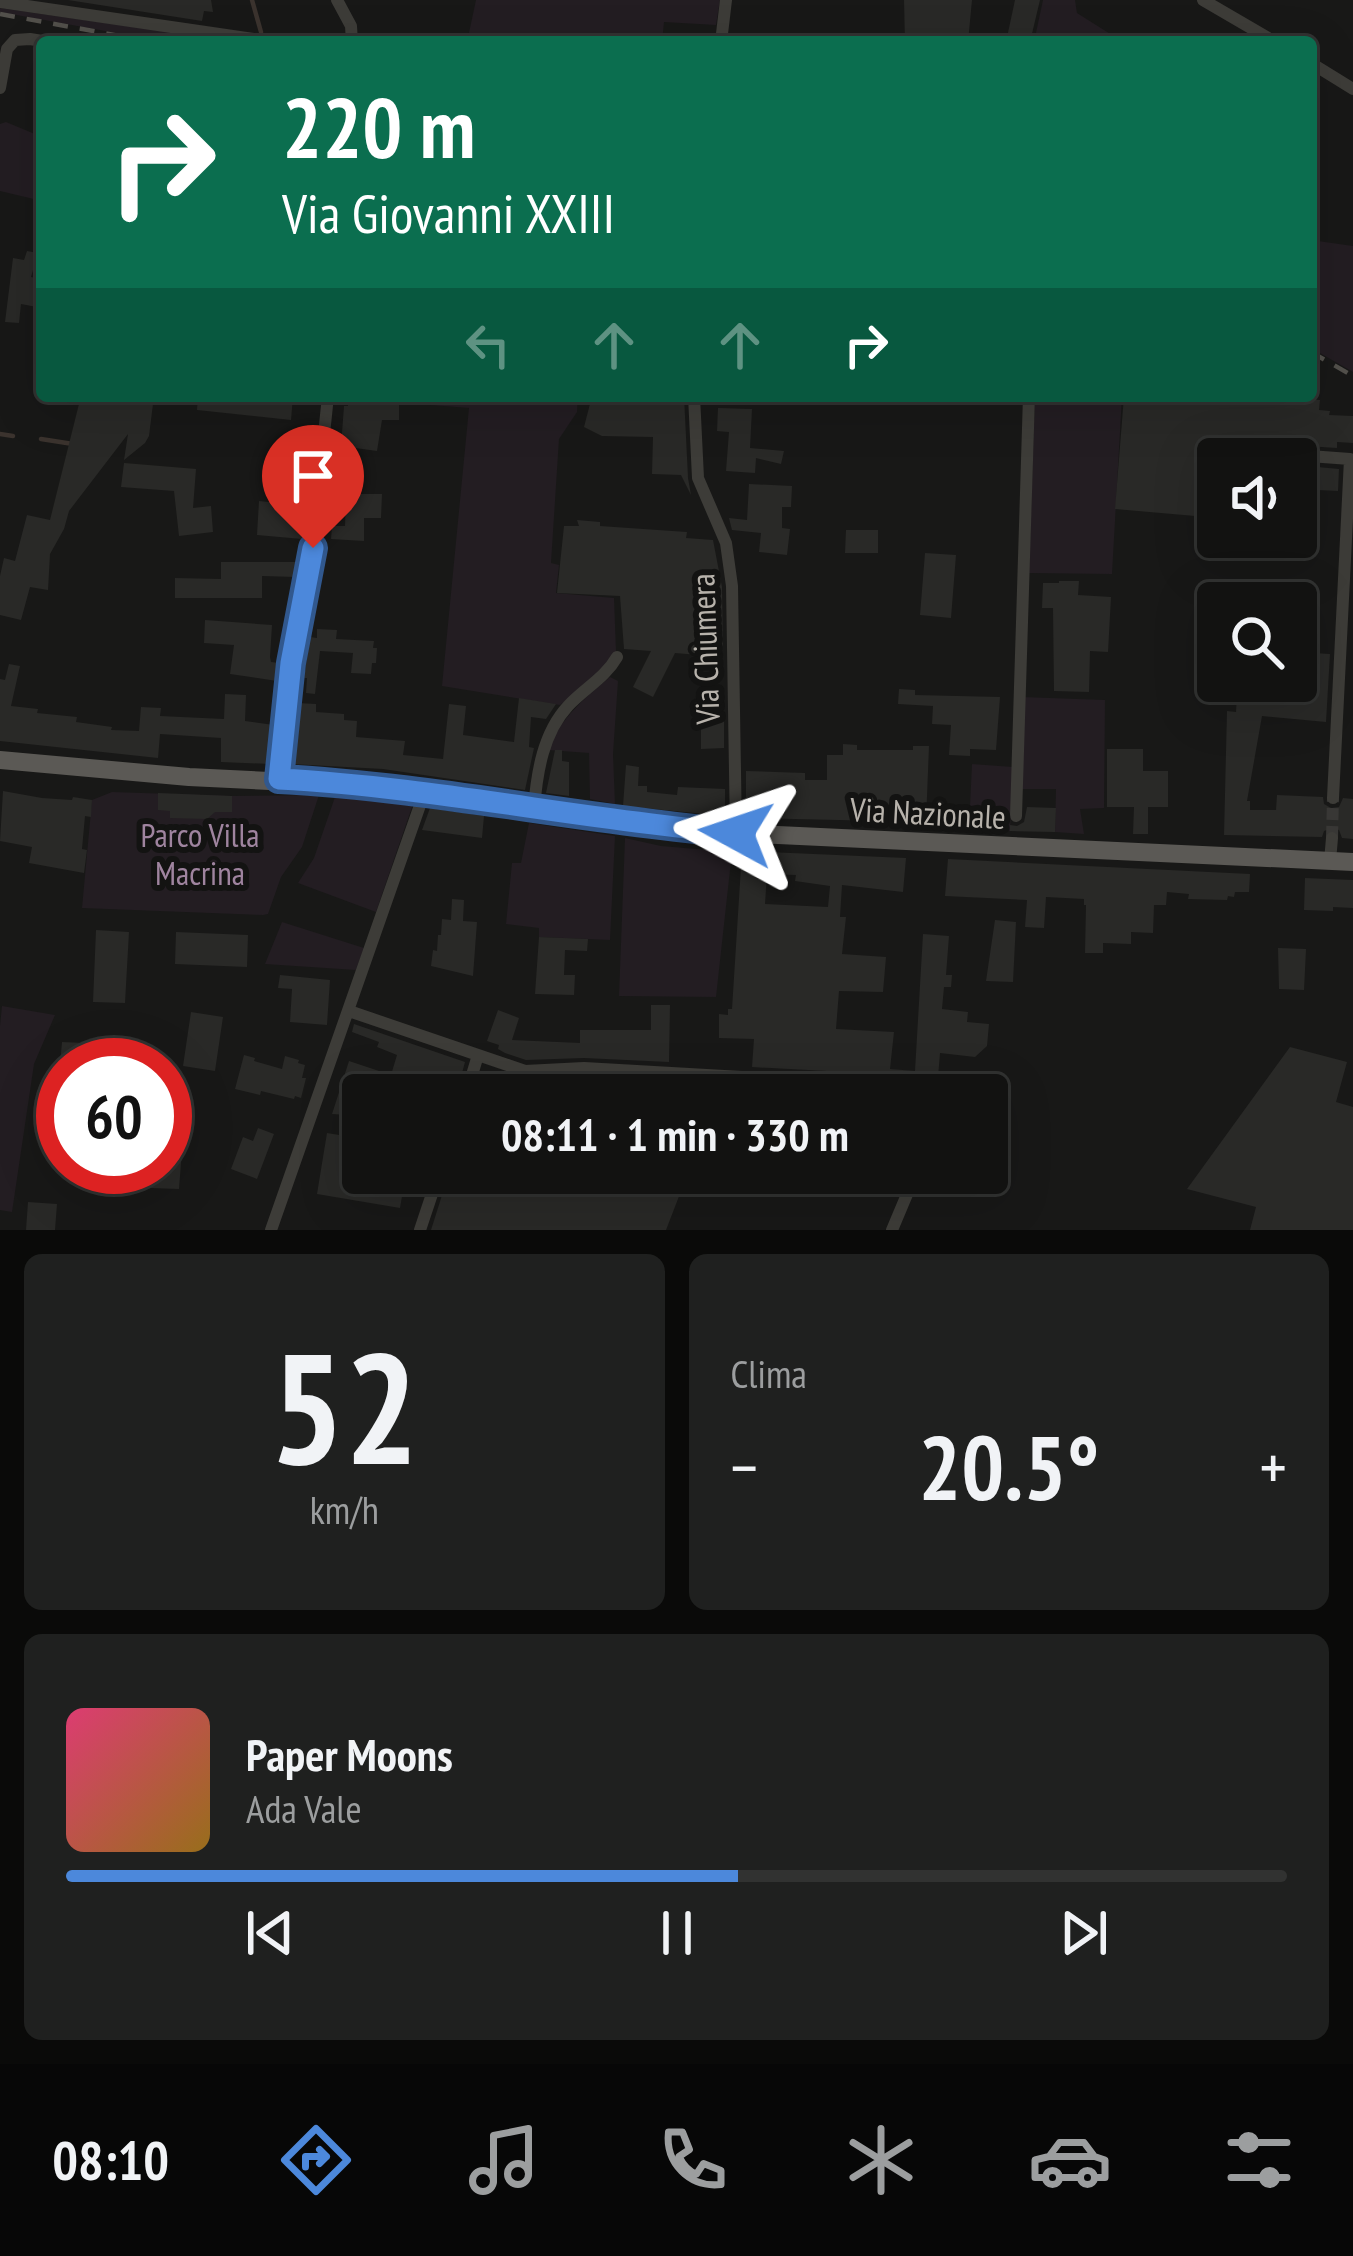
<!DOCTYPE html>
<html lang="it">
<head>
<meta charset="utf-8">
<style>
	:root { --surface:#121211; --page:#1f201f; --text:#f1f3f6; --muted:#9c9e9f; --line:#313231; --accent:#4c88db }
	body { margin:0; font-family:"PT Sans Narrow",sans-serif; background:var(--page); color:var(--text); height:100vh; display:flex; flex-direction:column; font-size:45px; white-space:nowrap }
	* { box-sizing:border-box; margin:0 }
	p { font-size:39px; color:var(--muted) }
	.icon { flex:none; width:66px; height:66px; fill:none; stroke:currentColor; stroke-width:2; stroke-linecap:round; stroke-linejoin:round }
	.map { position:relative; height:1230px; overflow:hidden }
	.side { display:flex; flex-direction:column; gap:24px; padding:24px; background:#0a0a09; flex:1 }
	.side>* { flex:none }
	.banner { position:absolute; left:36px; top:36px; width:1281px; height:366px; border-radius:12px; box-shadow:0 12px 48px #0002,0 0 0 3px var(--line); background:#0b6e4f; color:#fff; overflow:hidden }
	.buttons { position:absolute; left:1197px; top:438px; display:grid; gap:24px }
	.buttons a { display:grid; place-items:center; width:120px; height:120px; border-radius:12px; background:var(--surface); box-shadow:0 12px 48px #0002,0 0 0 3px var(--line); font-size:60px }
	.speed { position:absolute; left:36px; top:1038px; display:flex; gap:24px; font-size:60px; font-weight:700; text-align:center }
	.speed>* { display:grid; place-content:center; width:156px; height:156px; border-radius:50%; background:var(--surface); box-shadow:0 12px 48px #0002,0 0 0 3px var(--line); line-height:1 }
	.speed .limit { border:18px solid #d22; background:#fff; color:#111 }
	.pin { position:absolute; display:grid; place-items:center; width:102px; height:102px; color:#fff; margin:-123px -51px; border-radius:50% 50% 50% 0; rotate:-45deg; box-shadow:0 0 12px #0007 }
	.pin .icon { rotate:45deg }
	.me { position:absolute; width:132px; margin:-66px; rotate:275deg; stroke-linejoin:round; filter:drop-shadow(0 0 9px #0008) }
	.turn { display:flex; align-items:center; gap:42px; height:252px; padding:0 48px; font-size:54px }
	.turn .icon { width:156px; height:156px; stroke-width:2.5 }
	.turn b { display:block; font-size:84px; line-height:102px }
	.lanes { display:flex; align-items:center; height:114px; padding:0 48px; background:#0003; justify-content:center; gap:60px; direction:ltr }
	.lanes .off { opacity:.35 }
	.big { font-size:90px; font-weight:700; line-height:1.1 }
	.side .widget { flex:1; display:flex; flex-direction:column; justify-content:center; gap:18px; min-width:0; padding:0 42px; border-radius:18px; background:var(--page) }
	.side .dial { align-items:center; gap:0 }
	.dial b { font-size:156px; line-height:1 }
	.song { display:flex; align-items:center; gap:36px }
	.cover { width:144px; height:144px; border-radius:18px; background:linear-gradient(135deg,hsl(340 70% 55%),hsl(40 70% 35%)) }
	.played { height:12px; border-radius:6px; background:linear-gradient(90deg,var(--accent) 55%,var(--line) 55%) }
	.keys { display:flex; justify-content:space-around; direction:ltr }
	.heat { display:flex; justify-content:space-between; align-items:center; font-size:66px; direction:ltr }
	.side .tiles { flex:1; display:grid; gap:24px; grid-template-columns:1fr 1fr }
	.widget:last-child { grid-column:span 2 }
	.trip { position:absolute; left:342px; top:1074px; width:666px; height:120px; border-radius:12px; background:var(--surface); box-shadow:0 12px 48px #0002,0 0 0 3px var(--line); font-weight:700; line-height:120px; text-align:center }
	.tab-bar { display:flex; height:192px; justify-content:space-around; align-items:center; background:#070707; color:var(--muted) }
	.tab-bar .icon { width:84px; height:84px }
	.tab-bar .selected { color:var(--accent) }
	.tab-bar b { font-size:54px; color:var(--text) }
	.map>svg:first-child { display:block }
	.green { fill:#231d22 }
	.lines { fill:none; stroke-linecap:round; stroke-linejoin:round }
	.stream { stroke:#3b332e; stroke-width:4.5 }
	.building { fill:#292927; fill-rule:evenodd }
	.street-tunnel { stroke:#383735; stroke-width:12; stroke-dasharray:12 6; stroke-linecap:butt }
	.street { stroke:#3d3c38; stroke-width:12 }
	.primary { stroke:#5b5955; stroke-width:18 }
	.rail { stroke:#52504b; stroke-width:4.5; stroke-dasharray:15 12; stroke-linecap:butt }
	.route-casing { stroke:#31588e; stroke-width:30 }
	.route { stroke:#4c88db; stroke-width:21 }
	.labels { text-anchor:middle; stroke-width:12; stroke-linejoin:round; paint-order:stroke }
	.street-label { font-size:33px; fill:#b7b2ab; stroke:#131312 }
	.park-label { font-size:33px; fill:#9f849f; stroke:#131312 }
</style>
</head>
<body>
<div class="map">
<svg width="1353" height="1230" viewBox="0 0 1353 1230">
	<rect width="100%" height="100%" fill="#181817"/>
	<path class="green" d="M476,0H720L716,25L664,22L662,42H467Z
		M1043,0H1075L1077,13L1123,42H1034Z
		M0,8L239,42H166L0,12Z
		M6,122L42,137V201L0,191V124Z
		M1311,240L1353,246V372L1311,348Z
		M406,396H578L577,412L559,439L551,563L559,565L556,593L614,598L616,651L602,673L560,705L442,686L469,408L405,403Z
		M1035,396H1122L1112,574L1029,573Z
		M610,677L618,681L613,754L615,804L590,799L589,753L548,750C561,717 584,699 610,677Z
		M1022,697L1105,700L1104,808L1080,809L1084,834L1055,832L1056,789H1020Z
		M972,764L1013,767L1010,831L969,828Z
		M112,792L232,796L319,795L302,847L281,877L268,914L263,915L82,908L92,800Z
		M335,797L413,804L376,912L298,883L314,858Z
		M529,823L615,836L610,940L539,937V928L506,924L512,863H521Z
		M625,838L661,846L732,852L716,997L619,996Z
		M282,922L364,948L356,970L265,964Z
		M2,1006L55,1015L34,1064L12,1212L0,1210V1026Z"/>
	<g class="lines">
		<path class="stream" d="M252,0L261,32
			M0,434L13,436
			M41,439L73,444"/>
	</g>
	<path class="building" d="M68,0H211L213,12L204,11L202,21Z
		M904,0H972L968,42H905Z
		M1015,0H1040L1030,42H1006Z
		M27,251L38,253L31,277L42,279V308L21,304L19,323L5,322L13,258L24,260Z
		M81,396H154L149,436L145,443L124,460L128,434L69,511L64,529L50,554L48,590L30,587L21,620L0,615V576L4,558L15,561L27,515L50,520Z
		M198,396H293L291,420L197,410Z
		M348,396H399V420H382L377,451L341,446L344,406H348Z
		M592,396H684L688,478L691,495L681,475L652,474L653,437L602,436L584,427Z
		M1124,396H1273L1320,400L1319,410L1330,411L1329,415L1353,416V443L1337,442V448L1306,446L1300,451L1299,459L1307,466L1339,469L1338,491L1296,489V459H1218V518L1115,509Z
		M718,408L752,409L750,448L784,451L781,464L756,458L755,473L726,471L729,432L717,431Z
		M124,463L196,469L193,508L211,506L213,532L179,536L174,491L121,487Z
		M749,484L792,486L791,507H782V528L790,529L787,555L759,552L761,533L732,530L729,518L747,520Z
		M346,494H382L381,518H364V541L331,539L332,526H345Z
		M259,501L306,506L302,539L257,535Z
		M577,520L600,522V526L687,532L686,538L713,540L722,587L723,657L675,653L653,697L633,687L651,651L624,649L620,596L557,593L564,526H579Z
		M846,530H878V553H845Z
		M925,553L956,555L951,618L920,615Z
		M221,562H296V577L262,576V598H175V578L221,579Z
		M1059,581H1079L1078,595L1111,597L1108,652L1090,651L1089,692L1054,691L1053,608H1042L1043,583H1059Z
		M205,620L272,625L270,657L271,662L280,663L277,681L230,674L234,645L204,643Z
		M317,629L337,630L336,639L374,641L373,648H377L376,663H372L371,674L351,673L353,653L320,651L315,694L306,693L307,678H304L310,637L317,638Z
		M1296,652L1330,654L1326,722L1262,716L1247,801H1250V810H1276L1277,795L1323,797L1324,804L1331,808L1339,807L1343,798L1353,799V839L1342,838L1339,830L1332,828L1324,831L1322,837L1224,835L1227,711L1236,712L1237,695L1264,696V700L1293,703Z
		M9,664L20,666L11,706L38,709L37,713L77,717L76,722L112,727L111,730L139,731L141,707L161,708L160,716L224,719L225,694L246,695L245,721L274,725L270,764L221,762V738L160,734L158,758L0,741V679L5,680Z
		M899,689L915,690V695L1000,697L996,750L970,749V756L949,755L951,725L932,724L933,706L898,704Z
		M519,698L556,704L546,719L531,717L529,747L534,748L525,790L383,769L291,764L297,703L316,704V712L344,714V720L357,721L356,737L405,741L403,755L443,759L449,704L466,706L463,735L514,742Z
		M701,712H724V748L701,749Z
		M843,744L857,745V750H913V746H929L926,822L746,818V771L805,773V780H827V755H843Z
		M1107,749H1143V771H1168V807H1148V834H1133L1134,807H1107Z
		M555,750H562V761L569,762V796L546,793Z
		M626,765L639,767L638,786H647V792L677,795L678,787L725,789V816L623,806Z
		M3,791L42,798L72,800L73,797L92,800L91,817L85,816L82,849L87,850L84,873L29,863L32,847L0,841Z
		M158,793L232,796V812H215L207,819L170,818V811L158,810Z
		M1027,807L1056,808L1055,832L1010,831V825L1017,826L1024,822Z
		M430,808L484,816L482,838L422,830Z
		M742,851L906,858L903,892L842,885L840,917H846L842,954L886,957L883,992L839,991L836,1029L894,1032L890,1069L915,1071L923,934L949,936L946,975H952L951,987H944L942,1009L968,1012L967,1022L989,1024L987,1046L975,1057L940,1053L938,1077L752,1067L754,1039L719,1038V1014L728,1015V1009H732ZM767,874L796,875L795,881L830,886L828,907L765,904Z
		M948,859L1250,874L1249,892H1235L1234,897L1228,896L1227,900L1188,899L1189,894L1167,892L1166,905H1154L1153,933L1131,932V944L1103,943V953H1085L1086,905H1084V899L1046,897L1044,928L1025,927L1027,900L945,896Z
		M1305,878L1353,880V908L1333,907V911L1304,910Z
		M452,899L464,900L463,921L477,922L473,976L431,966L433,950L437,951L438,935H441L442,919L451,920Z
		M995,920L1016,922L1013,982L986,981Z
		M96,930L129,932L125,1003L93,1002Z
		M176,932L248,935L247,967L175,964Z
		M539,937L588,939L587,951L565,950L564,975H575L574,995L535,994Z
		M1278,948L1306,949L1304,990L1279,989Z
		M280,975L330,980L327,1025L290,1022L292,989L278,988Z
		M651,1005H670L669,1062L584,1058L526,1060L505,1053L498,1049L499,1045L487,1041L498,1010L519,1018L512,1040L580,1043V1030H651Z
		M191,1012L223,1017L215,1071L183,1066Z
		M354,1024L465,1062L456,1095H363V1116L332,1114L349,1061L391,1075L397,1055L377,1047L379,1042L352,1032Z
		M62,1042L129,1045L128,1065H60Z
		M1290,1047L1347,1062L1336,1102L1353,1107V1230H1250L1256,1207L1187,1189Z
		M244,1055L255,1058L254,1061L282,1069L285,1056L299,1060L298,1063L305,1065L302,1078H306L301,1098L295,1096L294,1099L261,1091L260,1095L235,1089Z
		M165,1123L184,1124L179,1189L151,1188L152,1167H165Z
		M258,1128L274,1134L257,1179L231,1169L243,1137L253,1141Z
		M327,1133L363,1139V1173H406L400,1208L317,1194Z
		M449,1173H688L666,1230H431Z
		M28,1202L57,1204L55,1230H26Z"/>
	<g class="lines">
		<path class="street-tunnel" d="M1332,838L1333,798"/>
		<path class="street" d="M337,0L351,26L352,42
			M1203,0L1275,42
			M0,2L274,42
			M721,42L726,0
			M1311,63L1353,89
			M0,88L7,49L15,40L30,39L48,42
			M694,396L698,478L726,543L732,586L736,833
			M1309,456L1350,459L1333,798
			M279,780L291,663L310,568L328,396
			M534,808C537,772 543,733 568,706C585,688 605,678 617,657
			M1016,816L1029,396
			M1330,861L1332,838
			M349,1011L525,1071L584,1068L938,1088L943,1095
			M466,1095L478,1055
			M271,1230L425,791
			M420,1230L439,1173
			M892,1230L916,1173"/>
		<path class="primary" d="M0,760L189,777L390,787L621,821L736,833L1353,862"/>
		<path class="rail" d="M0,14L153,42
			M1311,352L1353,376"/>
	</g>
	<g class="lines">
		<defs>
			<path id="route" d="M313,548L291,663L279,779C433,787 583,820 736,833"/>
		</defs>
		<use href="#route" class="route-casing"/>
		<use href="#route" class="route"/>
	</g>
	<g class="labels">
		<g class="street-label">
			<text transform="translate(705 649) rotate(-92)" y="12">Via Chiumera</text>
			<text transform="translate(928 813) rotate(3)" y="12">Via Nazionale</text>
		</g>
		<g class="park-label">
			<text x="200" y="847">Parco Villa<tspan x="200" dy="38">Macrina</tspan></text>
		</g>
	</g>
</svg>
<div class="buttons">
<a><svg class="icon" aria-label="sound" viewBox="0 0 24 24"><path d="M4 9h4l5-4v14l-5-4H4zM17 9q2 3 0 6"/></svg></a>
<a><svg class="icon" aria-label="search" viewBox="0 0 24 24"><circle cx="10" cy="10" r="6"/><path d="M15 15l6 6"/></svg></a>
</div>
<div class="speed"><div class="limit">60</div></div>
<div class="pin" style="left:313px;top:548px;background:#d93025"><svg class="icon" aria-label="arrive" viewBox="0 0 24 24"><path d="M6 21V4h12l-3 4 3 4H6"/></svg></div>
<svg class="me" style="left:736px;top:833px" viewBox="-20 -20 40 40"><path d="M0-17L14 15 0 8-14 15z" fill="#4c88db" stroke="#fff" stroke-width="4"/></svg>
<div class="trip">08:11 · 1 min · 330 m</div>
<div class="banner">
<div class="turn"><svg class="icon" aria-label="right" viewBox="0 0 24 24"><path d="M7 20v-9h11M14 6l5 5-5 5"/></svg><div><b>220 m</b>Via Giovanni XXIII</div></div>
<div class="lanes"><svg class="icon off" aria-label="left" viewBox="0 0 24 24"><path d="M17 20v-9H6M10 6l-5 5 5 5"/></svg><svg class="icon off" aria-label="ahead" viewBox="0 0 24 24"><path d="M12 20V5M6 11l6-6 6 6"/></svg><svg class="icon off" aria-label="ahead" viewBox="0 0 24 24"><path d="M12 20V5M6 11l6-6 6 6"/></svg><svg class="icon" aria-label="right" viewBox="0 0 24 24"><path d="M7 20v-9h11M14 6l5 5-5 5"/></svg></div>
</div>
</div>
<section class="side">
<div class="tiles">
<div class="widget dial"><b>52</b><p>km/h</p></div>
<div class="widget"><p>Clima</p>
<div class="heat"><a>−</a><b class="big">20.5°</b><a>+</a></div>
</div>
<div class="widget">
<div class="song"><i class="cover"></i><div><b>Paper Moons</b><p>Ada Vale</p></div></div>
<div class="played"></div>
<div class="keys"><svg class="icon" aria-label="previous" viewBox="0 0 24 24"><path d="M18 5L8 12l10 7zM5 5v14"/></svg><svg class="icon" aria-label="pause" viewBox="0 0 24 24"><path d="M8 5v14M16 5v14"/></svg><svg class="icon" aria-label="next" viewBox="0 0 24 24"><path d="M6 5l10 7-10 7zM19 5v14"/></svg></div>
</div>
</div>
</section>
<nav class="tab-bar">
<b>08:10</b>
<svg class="icon selected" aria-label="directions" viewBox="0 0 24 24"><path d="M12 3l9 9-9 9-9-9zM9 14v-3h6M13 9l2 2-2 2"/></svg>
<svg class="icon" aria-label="music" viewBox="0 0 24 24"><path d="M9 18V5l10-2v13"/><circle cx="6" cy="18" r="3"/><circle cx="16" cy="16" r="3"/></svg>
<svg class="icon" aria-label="phone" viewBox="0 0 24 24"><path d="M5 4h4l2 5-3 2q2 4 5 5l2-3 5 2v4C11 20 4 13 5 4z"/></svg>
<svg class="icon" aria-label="climate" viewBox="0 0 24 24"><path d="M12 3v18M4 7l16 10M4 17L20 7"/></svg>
<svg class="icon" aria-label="car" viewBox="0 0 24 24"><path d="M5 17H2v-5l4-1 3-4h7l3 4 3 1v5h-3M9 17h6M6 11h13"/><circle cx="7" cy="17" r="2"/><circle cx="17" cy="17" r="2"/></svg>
<svg class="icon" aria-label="filters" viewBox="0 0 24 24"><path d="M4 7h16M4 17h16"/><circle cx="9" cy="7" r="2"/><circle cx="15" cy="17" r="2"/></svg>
</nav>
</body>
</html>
